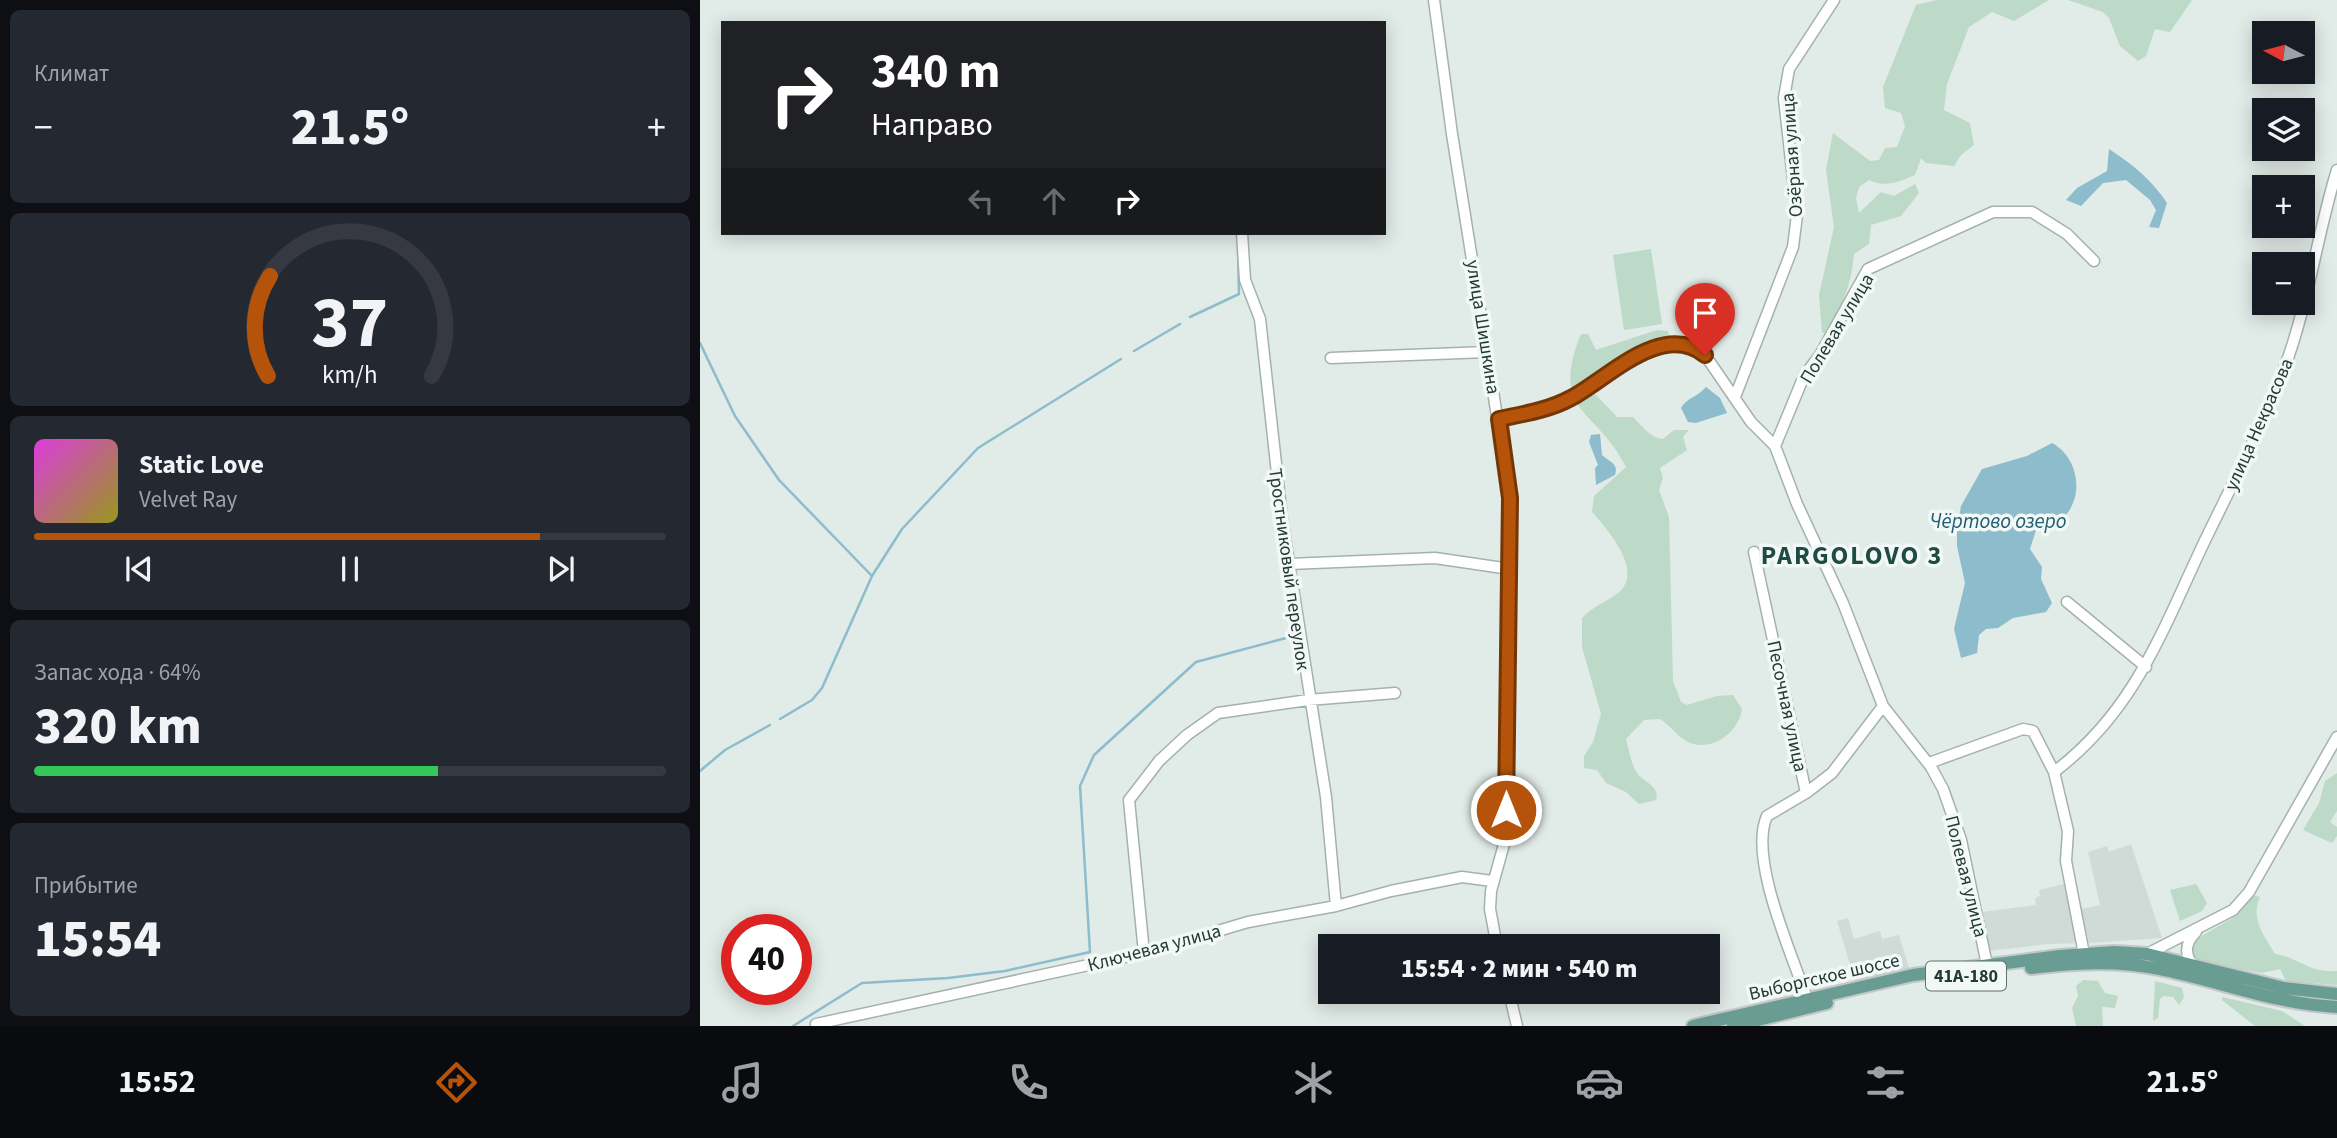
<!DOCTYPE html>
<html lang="ru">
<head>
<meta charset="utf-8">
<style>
	:root { --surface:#171b24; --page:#242831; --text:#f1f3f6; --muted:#9ea1a6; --line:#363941; --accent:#b45309 }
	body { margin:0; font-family:"Source Sans 3",sans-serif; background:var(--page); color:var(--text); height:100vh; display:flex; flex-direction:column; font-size:26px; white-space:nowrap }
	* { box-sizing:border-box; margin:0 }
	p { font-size:23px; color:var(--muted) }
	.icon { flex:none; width:38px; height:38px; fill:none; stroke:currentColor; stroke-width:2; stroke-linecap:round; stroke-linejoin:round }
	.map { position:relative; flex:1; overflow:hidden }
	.details { display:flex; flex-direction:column; gap:10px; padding:10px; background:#0d0f14; width:700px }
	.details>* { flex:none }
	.banner { position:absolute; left:21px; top:21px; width:665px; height:214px; border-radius:0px; box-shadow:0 4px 18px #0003; background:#202124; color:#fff; overflow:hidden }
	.needle { width:46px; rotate:277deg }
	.fabs { position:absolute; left:1552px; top:21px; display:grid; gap:14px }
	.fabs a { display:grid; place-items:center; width:63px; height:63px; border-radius:0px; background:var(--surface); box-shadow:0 4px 18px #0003; font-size:35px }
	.speed { position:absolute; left:21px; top:914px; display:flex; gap:14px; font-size:35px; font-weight:700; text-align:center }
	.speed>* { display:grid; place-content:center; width:91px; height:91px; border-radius:50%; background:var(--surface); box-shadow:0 4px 18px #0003; line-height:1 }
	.speed .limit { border:10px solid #d22; background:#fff; color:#111 }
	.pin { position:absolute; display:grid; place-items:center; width:60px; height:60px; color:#fff; margin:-72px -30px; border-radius:50% 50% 50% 0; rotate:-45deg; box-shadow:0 0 7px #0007 }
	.pin .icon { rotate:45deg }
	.me { position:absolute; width:77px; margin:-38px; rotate:0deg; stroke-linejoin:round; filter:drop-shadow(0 0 5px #0008) }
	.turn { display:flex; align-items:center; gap:24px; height:147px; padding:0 35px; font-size:32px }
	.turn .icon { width:91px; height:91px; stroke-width:2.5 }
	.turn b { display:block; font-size:49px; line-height:60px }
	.lanes { display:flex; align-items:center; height:66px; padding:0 35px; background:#0003; justify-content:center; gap:35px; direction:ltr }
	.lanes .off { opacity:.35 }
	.big { font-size:52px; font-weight:800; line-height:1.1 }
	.details .widget { flex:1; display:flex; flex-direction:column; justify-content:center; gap:10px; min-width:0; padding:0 24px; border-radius:10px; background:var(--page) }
	.details .dial { align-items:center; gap:0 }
	.dial svg { height:182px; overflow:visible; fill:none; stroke:var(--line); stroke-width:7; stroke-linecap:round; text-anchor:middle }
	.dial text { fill:var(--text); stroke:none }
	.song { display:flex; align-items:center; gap:21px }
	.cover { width:84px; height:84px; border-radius:10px; background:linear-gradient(135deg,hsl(300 70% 55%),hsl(60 70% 35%)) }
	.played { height:7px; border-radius:4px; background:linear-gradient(90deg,var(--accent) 80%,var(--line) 80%) }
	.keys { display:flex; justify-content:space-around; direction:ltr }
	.heat { display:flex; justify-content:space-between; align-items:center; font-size:38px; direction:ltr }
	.charge { height:10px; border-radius:5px; background:linear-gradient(90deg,#34c759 64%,var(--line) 0) }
	.trip { position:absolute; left:618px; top:934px; width:402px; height:70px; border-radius:0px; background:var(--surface); box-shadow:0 4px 18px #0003; font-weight:800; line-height:70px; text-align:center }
	.menu { display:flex; height:112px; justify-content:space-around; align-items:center; background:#090b0e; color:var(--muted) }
	.menu .icon { width:49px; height:49px }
	.menu .active { color:var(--accent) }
	.menu b { font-size:32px; color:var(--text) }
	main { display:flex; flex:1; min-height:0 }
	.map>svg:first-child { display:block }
	.built { fill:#d0dad7 }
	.green { fill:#bcdac7 }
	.water { fill:#8dbccc }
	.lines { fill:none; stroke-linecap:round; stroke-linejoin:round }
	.stream { stroke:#8dbccc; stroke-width:2.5 }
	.minor-casing { stroke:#a4b2ae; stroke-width:13 }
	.major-casing { stroke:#c1c8c7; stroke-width:16 }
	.minor { stroke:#fff; stroke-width:10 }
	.major { stroke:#699d94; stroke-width:12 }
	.route-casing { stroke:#753606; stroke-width:18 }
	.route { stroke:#b45309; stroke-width:12 }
	.labels { text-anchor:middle; stroke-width:7; stroke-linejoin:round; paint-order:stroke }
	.shield { fill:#f2f8f5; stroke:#61736f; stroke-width:2 }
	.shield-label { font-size:18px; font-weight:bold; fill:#233a36 }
	.street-label { font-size:19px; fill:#233a36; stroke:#f2f8f5 }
	.water-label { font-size:21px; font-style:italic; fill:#225d71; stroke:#f2f8f5 }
	.district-label { font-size:26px; font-weight:bold; letter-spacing:2px; fill:#204b44; stroke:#f2f8f5 }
</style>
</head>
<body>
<main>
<section class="details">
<div class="widget"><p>Климат</p>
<div class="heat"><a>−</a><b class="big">21.5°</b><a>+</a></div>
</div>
<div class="widget dial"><svg viewBox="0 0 100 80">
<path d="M14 69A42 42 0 1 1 86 69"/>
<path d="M14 69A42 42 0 0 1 15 25" stroke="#b45309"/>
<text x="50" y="56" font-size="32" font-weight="700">37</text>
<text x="50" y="72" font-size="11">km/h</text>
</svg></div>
<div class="widget">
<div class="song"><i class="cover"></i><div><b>Static Love</b><p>Velvet Ray</p></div></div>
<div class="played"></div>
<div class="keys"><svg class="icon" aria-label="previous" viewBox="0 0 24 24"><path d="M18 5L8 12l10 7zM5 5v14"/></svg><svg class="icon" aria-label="pause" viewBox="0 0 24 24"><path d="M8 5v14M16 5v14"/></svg><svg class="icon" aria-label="next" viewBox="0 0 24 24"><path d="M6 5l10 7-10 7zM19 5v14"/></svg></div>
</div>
<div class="widget"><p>Запас хода · 64%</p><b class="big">320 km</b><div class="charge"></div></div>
<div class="widget"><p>Прибытие</p><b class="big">15:54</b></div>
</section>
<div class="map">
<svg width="1637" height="1026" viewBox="0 0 1637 1026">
	<rect width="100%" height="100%" fill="#e1ebe7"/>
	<path class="built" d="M1431,844L1462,938L1389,943L1381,909L1400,905L1388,852L1407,846L1409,852Z
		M1368,883L1383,943L1348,944L1288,951L1282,912L1336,905L1335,898L1340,896L1339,890Z
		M1148,918L1154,939L1180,931L1182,939L1199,935L1209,968L1155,981L1137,921Z"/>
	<path class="green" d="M1237,0H1349L1314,21L1292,12L1269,27L1247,84L1244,110L1270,123L1274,145L1261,155L1254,166L1226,163L1221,158L1215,175C1198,182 1187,188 1169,180L1159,187L1156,198L1159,213L1181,192L1194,196L1215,184L1219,193L1201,216L1171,225L1169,244L1154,254C1152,284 1141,308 1127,334L1122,332L1119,295L1134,227L1126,170L1133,133L1170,161L1179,160L1185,148L1197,147L1205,126L1201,113L1185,108L1183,87L1216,5Z
		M1368,0H1492L1470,32L1455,29L1446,56L1438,61L1420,46L1409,18L1403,12Z
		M951,249L962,324L924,330L913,255Z
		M957,330L968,331L969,338L900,369L882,391L896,395L917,417H933C943,427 949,437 963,439L974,430H989L983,437L987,450L960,468L963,478L959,490L969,517L973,681L981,702L987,705L1017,696L1033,695L1042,709C1039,733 1010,754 986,741C976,735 970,725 960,719L944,720L926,739C929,750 931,764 937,773C945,784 960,785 956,800L939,804L926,792L906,783L897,770L884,768V756L893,742L901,714L882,647V618C893,606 905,603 918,593C945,571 907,529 892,512L894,496L926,467C896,407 849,414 881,334H888L896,350Z
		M1637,773V811L1630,822L1637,827V836L1632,843L1603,830L1619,803L1625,781Z
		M1496,884L1507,903L1502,911L1480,921L1470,890Z
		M1553,895L1560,897C1550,919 1564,935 1575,954C1602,959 1608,973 1637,971V985L1586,981L1580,969L1562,973L1497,961L1491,955V942L1531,919Z
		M1383,980L1398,981L1405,993L1418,996L1415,1008L1402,1007L1403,1026H1376L1372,1008L1378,996L1376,986Z
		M1455,981L1482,988L1484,997L1479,1005L1473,997L1464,996L1460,999L1458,1018L1453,1021Z
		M1522,997L1582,1011L1605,1026H1555L1522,1000Z"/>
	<path class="water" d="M1409,149C1432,164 1452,180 1467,203L1459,228L1449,227L1456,210L1450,200L1426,180L1403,183L1381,206L1366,200L1377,188L1407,171Z
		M1006,387L1020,398L1027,413L996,423L988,422L981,408C986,398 998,397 1006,387Z
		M900,434L902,455C909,462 919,463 915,475L896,485L895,468L898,465L889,442L891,435Z
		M1352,443C1375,455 1384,488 1369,511C1362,522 1347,526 1336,530L1330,549L1342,567L1341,579L1352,603L1346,612L1313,618L1298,628L1286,629L1279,635L1277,653L1261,658L1254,629L1265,583L1257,546V529L1261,506L1282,469L1327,456Z"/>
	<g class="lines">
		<path class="stream" d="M490,317L539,294L538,250
			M0,343L35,416L79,480L172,576
			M434,351L480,324
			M80,719L112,700L122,688L172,576L202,529L278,448L421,359
			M0,771L25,750L70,725
			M93,1026L162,983L248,978L305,971L390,952L380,786L394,755L496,662L586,638"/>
		<defs>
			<path id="minor" d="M734,0L752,134L810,498L806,837L791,891L790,909L797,947
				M542,233L545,280L560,319L582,518L626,797L636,906
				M631,358L787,352
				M1035,397L1093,247L1097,215L1084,98L1089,69L1134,0
				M799,420C823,414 849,410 871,398C906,380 962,320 1005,355L1051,422L1075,446
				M1054,552L1106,793L1067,816C1048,858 1092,954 1107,999
				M589,564L735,558L810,569
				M1367,602L1446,667
				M1229,763L1323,729L1333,731L1354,772L1368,831L1366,861L1384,954
				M1354,772C1439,708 1465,622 1510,530C1538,473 1568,415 1589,355C1610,295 1618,231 1637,170
				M1106,793L1132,773L1183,706
				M444,953L429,800L459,761L487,735L518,713L608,700L695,693
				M1447,954L1533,910L1549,892L1637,737
				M1287,965L1261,840L1243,789L1231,767L1183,706L1143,603L1097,504L1075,446L1104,376L1120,355L1168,269L1293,212H1332L1367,234L1394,261
				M1493,966C1484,953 1485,943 1496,932
				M809,992L817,1026
				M116,1024L444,953L548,922L636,906L691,891L762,877L792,881"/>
			<path id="major" d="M1331,968C1374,963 1417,960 1459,969C1519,981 1575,1004 1637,1007
				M993,1026L1213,975L1360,956L1414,952L1447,954L1584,988L1637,994
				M1033,1026L1127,1003"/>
		</defs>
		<use href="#minor" class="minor-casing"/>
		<use href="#major" class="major-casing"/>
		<use href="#minor" class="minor"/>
		<use href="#major" class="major"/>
	</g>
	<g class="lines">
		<defs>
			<path id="route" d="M806,810L810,498L799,419C823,414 849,410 871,398C906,380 962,320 1005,355"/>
		</defs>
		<use href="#route" class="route-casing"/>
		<use href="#route" class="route"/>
	</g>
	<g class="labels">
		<rect class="shield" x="1226" y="961.5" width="80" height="29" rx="5"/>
		<g class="shield-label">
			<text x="1266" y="982">41А-180</text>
		</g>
		<g class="street-label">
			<text transform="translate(1091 155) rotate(-94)" y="7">Озёрная улица</text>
			<text transform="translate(784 327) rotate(81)" y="7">улица Шишкина</text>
			<text transform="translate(1136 328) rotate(-59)" y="7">Полевая улица</text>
			<text transform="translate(1558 424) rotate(-66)" y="7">улица Некрасова</text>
			<text transform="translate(590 569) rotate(82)" y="7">Тростниковый переулок</text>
			<text transform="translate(1088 706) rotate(78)" y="7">Песочная улица</text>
			<text transform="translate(1267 876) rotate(76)" y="7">Полевая улица</text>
			<text transform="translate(454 947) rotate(-15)" y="7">Ключевая улица</text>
			<text transform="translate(1124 976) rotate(-13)" y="7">Выборгское шоссе</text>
		</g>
		<g class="water-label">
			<text x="1298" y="528">Чёртово озеро</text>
		</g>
		<g class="district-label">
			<text x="1152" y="564">PARGOLOVO 3</text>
		</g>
	</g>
</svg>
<div class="fabs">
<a><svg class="needle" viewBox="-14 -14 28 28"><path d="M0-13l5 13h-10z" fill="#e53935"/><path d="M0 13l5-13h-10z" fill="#9ea1a6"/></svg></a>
<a><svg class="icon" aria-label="layers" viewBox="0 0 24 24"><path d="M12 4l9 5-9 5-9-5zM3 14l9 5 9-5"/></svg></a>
<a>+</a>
<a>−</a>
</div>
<div class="speed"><div class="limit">40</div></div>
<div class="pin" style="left:1005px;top:355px;background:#d93025"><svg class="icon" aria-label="arrive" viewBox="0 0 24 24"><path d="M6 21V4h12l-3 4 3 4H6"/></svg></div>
<svg class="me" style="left:806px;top:810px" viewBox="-20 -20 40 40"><circle r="17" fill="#b45309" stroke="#fff" stroke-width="3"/><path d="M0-11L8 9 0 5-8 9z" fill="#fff"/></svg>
<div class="trip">15:54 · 2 мин · 540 m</div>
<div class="banner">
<div class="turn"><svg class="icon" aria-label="right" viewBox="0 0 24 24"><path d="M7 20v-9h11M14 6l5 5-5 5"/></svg><div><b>340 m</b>Направо</div></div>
<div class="lanes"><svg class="icon off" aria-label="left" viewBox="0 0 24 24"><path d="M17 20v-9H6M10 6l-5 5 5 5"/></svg><svg class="icon off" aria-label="ahead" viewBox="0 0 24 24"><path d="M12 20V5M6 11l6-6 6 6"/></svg><svg class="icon" aria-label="right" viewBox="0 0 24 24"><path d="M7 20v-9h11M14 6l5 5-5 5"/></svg></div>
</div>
</div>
</main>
<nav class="menu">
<b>15:52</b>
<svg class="icon active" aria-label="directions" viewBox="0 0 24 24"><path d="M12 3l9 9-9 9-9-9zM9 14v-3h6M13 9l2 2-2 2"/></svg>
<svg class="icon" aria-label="music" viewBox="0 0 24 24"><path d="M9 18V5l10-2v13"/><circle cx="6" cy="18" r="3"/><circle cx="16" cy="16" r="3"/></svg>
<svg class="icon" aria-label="phone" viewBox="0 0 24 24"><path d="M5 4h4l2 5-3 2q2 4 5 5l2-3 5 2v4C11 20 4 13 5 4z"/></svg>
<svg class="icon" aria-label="climate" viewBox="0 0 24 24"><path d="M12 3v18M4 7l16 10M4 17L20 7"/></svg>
<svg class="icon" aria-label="car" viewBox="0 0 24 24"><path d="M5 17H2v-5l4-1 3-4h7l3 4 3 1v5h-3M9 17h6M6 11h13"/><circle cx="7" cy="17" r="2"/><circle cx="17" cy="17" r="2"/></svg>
<svg class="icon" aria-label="filters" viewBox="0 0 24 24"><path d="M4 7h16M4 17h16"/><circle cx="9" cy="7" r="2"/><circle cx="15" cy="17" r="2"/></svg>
<b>21.5°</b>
</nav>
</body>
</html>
